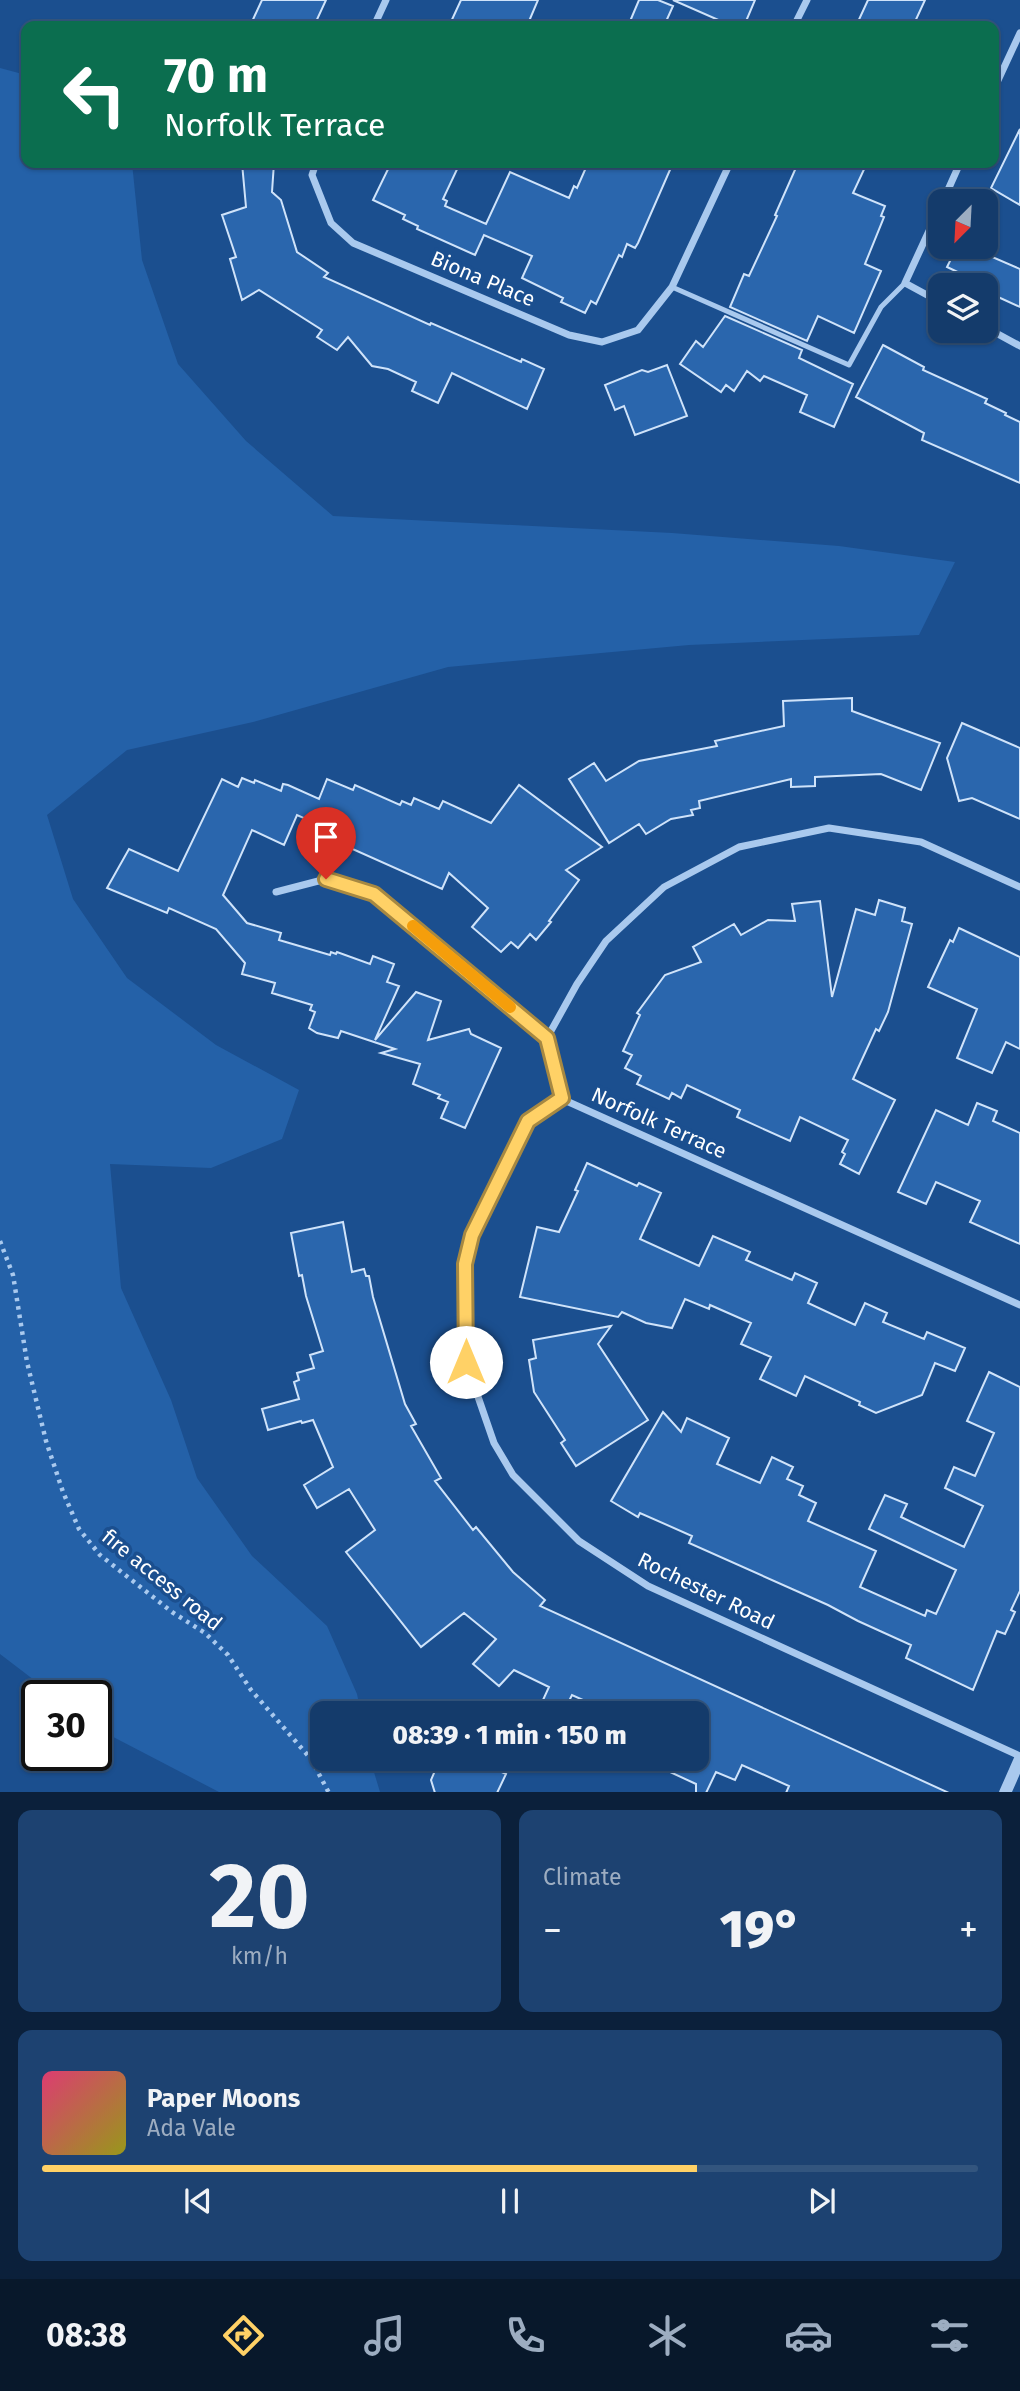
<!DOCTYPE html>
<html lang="en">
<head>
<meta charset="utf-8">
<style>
	:root { --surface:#143b6b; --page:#1d4271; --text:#f1f3f6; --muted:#9dadc1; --line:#33557e; --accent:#ffd166 }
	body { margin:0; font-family:"Fira Sans",sans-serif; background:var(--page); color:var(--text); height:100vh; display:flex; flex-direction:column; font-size:26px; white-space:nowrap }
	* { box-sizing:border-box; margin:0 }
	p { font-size:23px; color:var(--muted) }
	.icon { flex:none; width:38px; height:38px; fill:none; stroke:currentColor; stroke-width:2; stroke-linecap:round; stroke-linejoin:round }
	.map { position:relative; height:1792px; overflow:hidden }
	.sheet { display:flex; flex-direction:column; gap:18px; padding:18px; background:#0b203b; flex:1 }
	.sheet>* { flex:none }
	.top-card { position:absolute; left:21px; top:21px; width:978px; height:147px; border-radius:14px; box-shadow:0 2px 5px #0004,0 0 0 2px var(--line); background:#0b6e4f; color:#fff; overflow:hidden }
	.needle { width:46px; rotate:204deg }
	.tools { position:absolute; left:928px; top:189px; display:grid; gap:14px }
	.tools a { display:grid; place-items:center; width:70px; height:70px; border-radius:14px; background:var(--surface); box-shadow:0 2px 5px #0004,0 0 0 2px var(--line); font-size:35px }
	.speed { position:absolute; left:21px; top:1680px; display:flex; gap:14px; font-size:35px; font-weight:700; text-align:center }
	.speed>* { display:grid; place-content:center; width:91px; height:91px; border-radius:50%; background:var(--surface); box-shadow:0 2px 5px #0004,0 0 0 2px var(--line); line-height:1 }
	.speed .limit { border:4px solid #111; border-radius:10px; background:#fff; color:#111 }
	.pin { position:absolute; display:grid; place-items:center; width:60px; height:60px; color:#fff; margin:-72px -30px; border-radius:50% 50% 50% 0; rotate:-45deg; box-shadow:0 0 7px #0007 }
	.pin .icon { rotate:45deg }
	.me { position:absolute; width:77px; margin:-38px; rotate:0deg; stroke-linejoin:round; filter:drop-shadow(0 0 5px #0008) }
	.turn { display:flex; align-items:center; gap:24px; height:147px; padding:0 28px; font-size:32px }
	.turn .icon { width:91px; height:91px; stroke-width:2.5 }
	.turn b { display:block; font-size:49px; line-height:60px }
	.big { font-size:52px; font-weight:800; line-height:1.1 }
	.sheet .tile { flex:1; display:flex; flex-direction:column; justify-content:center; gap:10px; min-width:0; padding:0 24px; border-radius:14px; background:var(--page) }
	.sheet .dial { align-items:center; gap:0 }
	.dial b { font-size:91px; line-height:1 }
	.song { display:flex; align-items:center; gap:21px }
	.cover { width:84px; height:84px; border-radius:10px; background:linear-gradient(135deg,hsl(340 70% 55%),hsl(60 70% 35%)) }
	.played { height:7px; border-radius:4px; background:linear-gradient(90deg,var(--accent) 70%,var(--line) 70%) }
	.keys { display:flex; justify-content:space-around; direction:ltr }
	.heat { display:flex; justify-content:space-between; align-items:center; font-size:38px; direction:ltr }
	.sheet .tiles { flex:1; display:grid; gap:18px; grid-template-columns:1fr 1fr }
	.tile:last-child { grid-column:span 2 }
	.trip { position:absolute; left:310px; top:1701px; width:399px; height:70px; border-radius:14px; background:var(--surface); box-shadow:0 2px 5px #0004,0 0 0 2px var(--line); font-weight:800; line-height:70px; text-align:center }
	.dock { display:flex; height:112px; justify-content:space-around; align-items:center; background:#08182b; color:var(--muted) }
	.dock .icon { width:49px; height:49px }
	.dock .on { color:var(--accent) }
	.dock b { font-size:32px; color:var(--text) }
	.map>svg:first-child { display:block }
	.green { fill:#2461a8 }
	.building { fill:#2a66ad; stroke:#cfe3fa; stroke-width:2 }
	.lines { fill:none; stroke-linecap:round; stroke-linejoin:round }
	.path { stroke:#a9c9ee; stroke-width:4.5; stroke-dasharray:3.5 5; stroke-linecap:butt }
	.service { stroke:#a9c9ee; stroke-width:5 }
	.minor { stroke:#a9c9ee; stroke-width:7 }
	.tertiary { stroke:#a9c9ee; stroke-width:12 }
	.route-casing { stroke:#a68842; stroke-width:18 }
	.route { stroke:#ffd166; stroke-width:12 }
	.slow { stroke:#f59e0b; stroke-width:12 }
	.labels { text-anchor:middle; stroke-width:7; stroke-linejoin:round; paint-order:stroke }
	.street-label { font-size:21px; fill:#fff; stroke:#1b4f8f }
</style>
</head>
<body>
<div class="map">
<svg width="1020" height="1793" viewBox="0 0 1020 1793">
	<rect width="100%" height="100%" fill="#1b4f8f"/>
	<path class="green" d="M0,68L26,75V163H132L142,260L178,364L246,441L333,516L672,533L839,546L955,562L919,635L689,645L448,667L253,722L127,750L47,815L73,899L127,978L216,1045L299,1090L282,1139L211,1168L110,1164L121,1288L171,1400L197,1478L252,1556L327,1626L357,1694L361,1713H322V1759H370L380,1792H219L96,1728V1696H55L0,1654Z"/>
	<path class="building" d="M262,0H326L314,26H250Z
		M461,0H538L527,26H449Z
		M639,0H658L673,6L664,26H628Z
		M673,0H755L744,26H732Z
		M868,0H925L913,26H856Z
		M1020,129V205L991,188Z
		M242,163H274L272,192L281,200L297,252L328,273L324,277L430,325L431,323L521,362L522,359L544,369L527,409L452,373L438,403L412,391L416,382L388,369L372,366L348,337L337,350L317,337L322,330L259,290L242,300L230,259L236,257L222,215L246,207Z
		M391,163H460L443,199L447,201L445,206L486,224L510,172L569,198L574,186L577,188L588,163H673L638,243L635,248L627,244L622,257L619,255L596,304L591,301L585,313L561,302L563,298L522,278L532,256L484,235L475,255L417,229L418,226L403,219L405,215L373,200Z
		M798,163H867L853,193L885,206L881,216L884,217L865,264L881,271L854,333L818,316L807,341L730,307L744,274L749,276L777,216L775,215Z
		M957,247H984L983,253L1020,269V307L985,291V285L947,267Z
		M725,316L802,350L799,358L853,384L834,427L800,412L807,395L764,376L760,381L747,371L734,391L726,385L721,392L680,364L696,341L703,347Z
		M883,345L924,367L923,370L987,399L985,403L1006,413L1005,415L1020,422V483L922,440L924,433L856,397Z
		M667,365L687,416L635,435L624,406L615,410L605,385L642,370L648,372Z
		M852,698V711L940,743L921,790L881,774L815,777V786L791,787V779L699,801L700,808L691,810L693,815L671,819L646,834L639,824L609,843L569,779L594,763L606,781L639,761L717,746L715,741L784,726L783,701Z
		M962,723L1020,748V819L972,798L959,801L947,758Z
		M242,778L254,783L255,780L281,791L283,784L288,785L319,799L327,779L353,790L355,785L400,805L402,801L411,805L414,798L439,809L443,801L491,823L519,785L602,847L566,870L579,880L549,921L551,922L536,940L530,934L518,948L511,942L501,952L472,927L488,908L449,873L442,889L348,847L352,839L297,815L284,845L252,830L223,895L247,923L281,933L279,940L330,955L331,952L336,954L337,952L370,964L373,956L394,964L387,982L399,986L375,1040L416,992L441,1001L428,1040L469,1029L471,1034L501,1048L465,1128L441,1118L448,1102L438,1098L440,1095L413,1084L420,1064L381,1053L395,1049L341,1031L338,1038L317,1033L309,1028L315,1012L310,1010L312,1005L272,993L275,983L242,974L245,963L216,929L169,908L167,913L107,888L129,849L178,871L222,779L238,787Z
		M879,900L905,908L902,921L912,924L888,1012L879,1031L876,1029L853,1079L895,1100L859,1174L840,1164L845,1154L842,1152L848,1140L800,1117L790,1141L737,1117L740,1110L687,1085L681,1098L672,1093L669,1099L637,1084L641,1076L625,1068L632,1055L623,1051L640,1015L637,1013L665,975L701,962L693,947L734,924L741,935L768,920L795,921L792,904L820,901L832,997L856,909L875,915Z
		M959,928L1020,957V1049L1006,1042L992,1073L957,1058L977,1009L928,987L950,940L953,942Z
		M977,1103L997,1111L993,1121L1020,1133V1244L970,1222L980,1201L936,1182L926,1204L898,1192L936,1110L968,1125Z
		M587,1163L637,1186L639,1183L661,1193L640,1239L699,1266L713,1236L750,1252L746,1260L792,1280L795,1273L817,1283L808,1303L855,1325L865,1303L887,1313L883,1322L924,1339L927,1332L965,1348L955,1371L935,1363L922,1395L876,1413L859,1405L860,1402L805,1376L796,1396L760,1379L771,1357L741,1344L751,1323L710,1305L709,1309L685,1299L672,1328L646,1323L622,1312L618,1317L520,1297L537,1227L559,1232L578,1191L575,1190Z
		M343,1222L352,1272L364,1269L366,1276H369L373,1297L405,1404L416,1424L411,1426L441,1478L435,1481L473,1530L476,1527L513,1572L545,1600L540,1606L949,1793H786L789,1786L742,1765L735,1780L716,1772L706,1793H696V1784L642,1759H696V1713H612L572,1695L563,1713H537L549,1687L514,1670L499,1686L473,1664L496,1639L464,1613L421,1647L346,1552L375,1530L349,1489L317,1508L304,1485L333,1467L313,1420L302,1423L301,1421L268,1430L262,1409L299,1399L294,1382L299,1380L297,1373L314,1368L310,1355L323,1351L306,1296L302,1275L299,1276L291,1233Z
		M611,1326L598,1344L648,1420L576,1466L561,1443L565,1440L534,1392L529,1360L536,1358L533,1340Z
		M989,1372L1020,1387V1591L1011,1610L1015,1612L1005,1634L997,1631L973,1690L906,1658L911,1645L858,1621L828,1605L689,1543L692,1536L640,1513L638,1517L611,1501L663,1412L681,1432L687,1418L729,1438L717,1464L760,1483L772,1457L793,1467L787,1479L803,1486L799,1495L816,1503L808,1521L876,1551L860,1587L925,1616L927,1610L936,1614L956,1570L869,1529L885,1495L907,1504L901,1517L964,1547L983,1506L945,1488L954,1467L975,1476L994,1433L967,1421Z
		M440,1759H474L506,1774L497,1793H435L431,1780Z"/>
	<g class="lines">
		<path class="path" d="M0,1241L13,1275L27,1362L46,1441L63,1492L79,1529L100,1555L172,1612L205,1633L228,1655L251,1690L311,1759L329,1793"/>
		<path class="service" d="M672,287L849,365L881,307L905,283"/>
		<path class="minor" d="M374,26L386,0
			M794,26L807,0
			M994,89L1020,33
			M316,163L312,175L331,223L353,243L569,335L602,342L638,330L672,287L730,163
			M943,201L960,163
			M940,207L905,283L940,302
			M985,327L1020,346
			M276,892L326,879L374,894L547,1038L562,1099
			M547,1038L577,984L606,941L664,887L739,847L829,828L921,842L1020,887
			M562,1099L528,1121L472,1235L465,1264L466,1362L494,1443L513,1475L579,1541L648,1586L1020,1756
			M562,1099L1020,1305"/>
		<path class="tertiary" d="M1005,1793L1020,1759"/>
	</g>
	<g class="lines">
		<defs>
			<path id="route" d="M326,879L374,894L547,1038L562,1098L528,1121L472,1235L465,1264L466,1362"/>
		</defs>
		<use href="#route" class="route-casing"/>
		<use href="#route" class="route"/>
		<path class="slow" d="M413,926L510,1007"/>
	</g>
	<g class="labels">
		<g class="street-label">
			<text transform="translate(483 279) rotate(23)" y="7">Biona Place</text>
			<text transform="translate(659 1123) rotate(24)" y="7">Norfolk Terrace</text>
			<text transform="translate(162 1580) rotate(39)" y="7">fire access road</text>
			<text transform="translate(706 1591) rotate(26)" y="7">Rochester Road</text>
		</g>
	</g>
</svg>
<div class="tools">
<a><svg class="needle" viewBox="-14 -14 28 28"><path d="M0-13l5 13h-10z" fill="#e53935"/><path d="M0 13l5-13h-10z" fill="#9dadc1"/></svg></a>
<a><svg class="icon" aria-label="layers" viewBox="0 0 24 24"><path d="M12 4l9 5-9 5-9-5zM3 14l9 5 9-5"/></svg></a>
</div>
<div class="speed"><div class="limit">30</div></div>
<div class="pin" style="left:326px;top:879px;background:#d93025"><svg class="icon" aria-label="arrive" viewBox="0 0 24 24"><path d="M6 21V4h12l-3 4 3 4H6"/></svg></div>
<svg class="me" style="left:466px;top:1362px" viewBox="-20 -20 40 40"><circle r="19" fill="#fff"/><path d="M0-13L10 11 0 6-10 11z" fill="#ffd166"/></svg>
<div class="trip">08:39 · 1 min · 150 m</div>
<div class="top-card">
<div class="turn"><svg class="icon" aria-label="left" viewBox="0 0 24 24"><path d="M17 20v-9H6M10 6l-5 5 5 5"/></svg><div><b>70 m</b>Norfolk Terrace</div></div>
</div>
</div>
<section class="sheet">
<div class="tiles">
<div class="tile dial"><b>20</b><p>km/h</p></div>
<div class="tile"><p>Climate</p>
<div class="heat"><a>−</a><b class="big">19°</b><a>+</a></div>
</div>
<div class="tile">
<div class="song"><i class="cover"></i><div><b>Paper Moons</b><p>Ada Vale</p></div></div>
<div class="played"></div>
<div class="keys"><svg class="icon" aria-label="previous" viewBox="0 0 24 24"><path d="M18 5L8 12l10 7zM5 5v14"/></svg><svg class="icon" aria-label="pause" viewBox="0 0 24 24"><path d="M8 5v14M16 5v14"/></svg><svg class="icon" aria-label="next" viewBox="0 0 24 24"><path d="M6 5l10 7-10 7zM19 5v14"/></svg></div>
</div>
</div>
</section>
<nav class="dock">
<b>08:38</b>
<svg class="icon on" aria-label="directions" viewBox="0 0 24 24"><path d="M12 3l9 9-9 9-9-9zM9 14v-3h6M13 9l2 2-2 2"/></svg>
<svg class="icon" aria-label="music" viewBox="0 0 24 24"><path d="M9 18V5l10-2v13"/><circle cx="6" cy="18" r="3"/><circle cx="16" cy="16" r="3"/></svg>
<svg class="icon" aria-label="phone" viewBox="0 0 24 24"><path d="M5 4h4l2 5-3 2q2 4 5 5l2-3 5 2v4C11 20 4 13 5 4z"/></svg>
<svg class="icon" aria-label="climate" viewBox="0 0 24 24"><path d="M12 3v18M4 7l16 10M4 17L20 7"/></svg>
<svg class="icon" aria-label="car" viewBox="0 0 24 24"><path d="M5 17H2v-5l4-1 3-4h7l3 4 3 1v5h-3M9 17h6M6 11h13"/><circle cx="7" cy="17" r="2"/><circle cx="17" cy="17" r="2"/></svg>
<svg class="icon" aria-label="filters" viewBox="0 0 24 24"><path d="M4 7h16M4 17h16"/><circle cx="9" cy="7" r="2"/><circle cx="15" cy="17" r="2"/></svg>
</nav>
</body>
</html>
